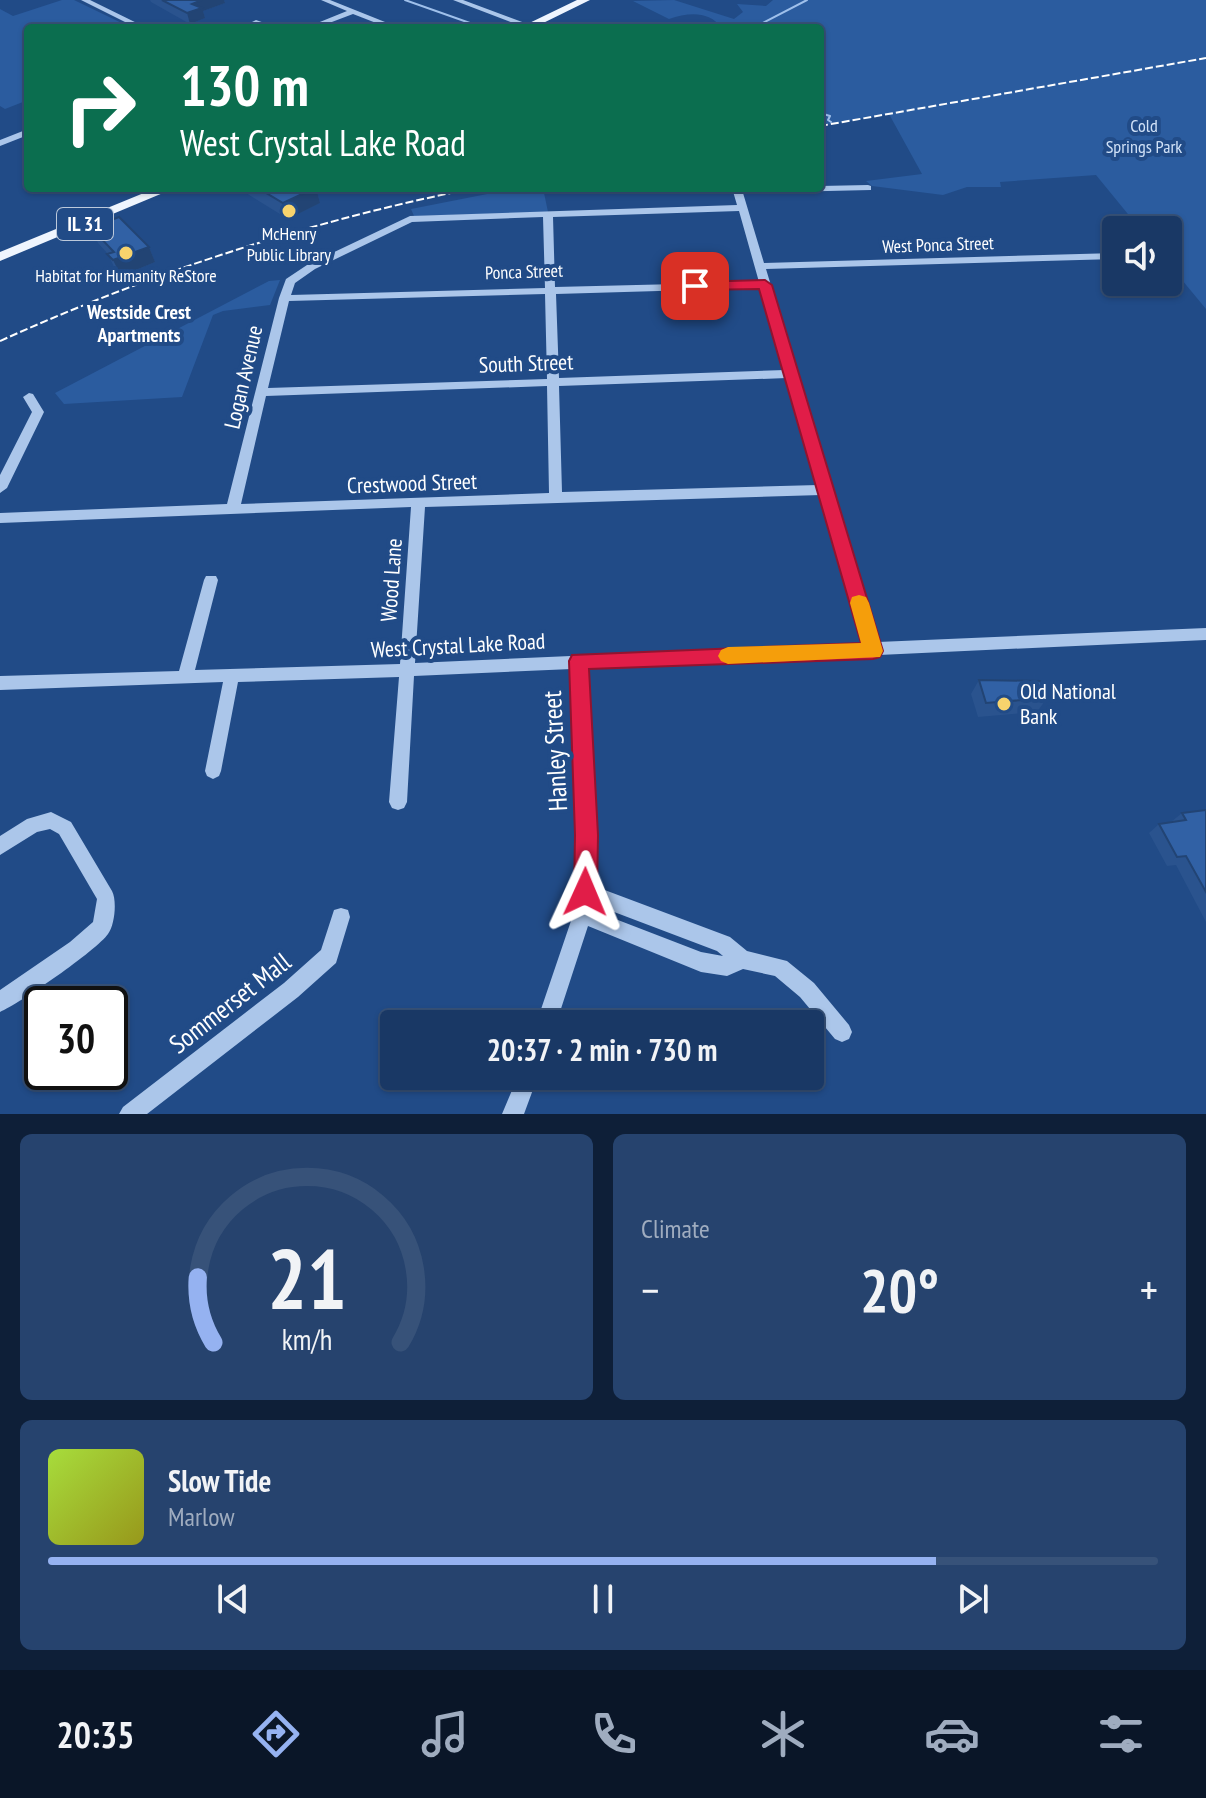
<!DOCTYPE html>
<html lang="en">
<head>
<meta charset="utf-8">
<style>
	:root { --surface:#193865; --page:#26436e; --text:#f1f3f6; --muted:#9facbf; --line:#375279; --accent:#95b2f1 }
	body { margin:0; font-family:"PT Sans Narrow",sans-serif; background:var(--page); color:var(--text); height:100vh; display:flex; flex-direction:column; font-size:30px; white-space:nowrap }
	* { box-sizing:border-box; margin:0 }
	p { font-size:26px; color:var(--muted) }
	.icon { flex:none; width:44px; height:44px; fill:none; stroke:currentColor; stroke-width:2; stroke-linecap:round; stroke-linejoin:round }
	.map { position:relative; height:1114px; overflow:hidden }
	.side { display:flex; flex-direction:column; gap:20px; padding:20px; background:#0e1f38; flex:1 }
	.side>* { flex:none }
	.hud { position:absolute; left:24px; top:24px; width:800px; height:168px; border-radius:8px; box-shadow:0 2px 6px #0004,0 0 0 2px var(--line); background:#0b6e4f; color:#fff; overflow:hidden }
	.controls { position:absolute; left:1102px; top:216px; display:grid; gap:16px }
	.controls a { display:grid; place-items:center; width:80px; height:80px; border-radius:8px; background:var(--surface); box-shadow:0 2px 6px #0004,0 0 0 2px var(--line); font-size:40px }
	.speed { position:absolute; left:24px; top:986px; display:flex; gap:16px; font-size:40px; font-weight:700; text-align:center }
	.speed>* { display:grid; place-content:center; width:104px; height:104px; border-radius:50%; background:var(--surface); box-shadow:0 2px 6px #0004,0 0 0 2px var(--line); line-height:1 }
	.speed .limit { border:4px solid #111; border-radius:12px; background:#fff; color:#111 }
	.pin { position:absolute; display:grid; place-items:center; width:68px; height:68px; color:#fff; margin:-34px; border-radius:16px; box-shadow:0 4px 12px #0006 }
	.me { position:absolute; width:88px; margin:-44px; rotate:1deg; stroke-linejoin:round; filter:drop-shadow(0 0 6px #0008) }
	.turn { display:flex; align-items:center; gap:28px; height:168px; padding:0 24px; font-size:36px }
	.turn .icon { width:104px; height:104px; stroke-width:2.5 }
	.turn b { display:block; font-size:56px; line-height:68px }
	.big { font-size:60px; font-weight:800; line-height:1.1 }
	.side .widget { flex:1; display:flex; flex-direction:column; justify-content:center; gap:12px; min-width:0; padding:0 28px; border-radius:12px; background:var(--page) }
	.side .dial { align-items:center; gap:0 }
	.dial svg { height:208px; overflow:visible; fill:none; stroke:var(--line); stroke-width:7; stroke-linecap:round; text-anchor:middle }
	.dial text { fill:var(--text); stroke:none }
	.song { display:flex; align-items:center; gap:24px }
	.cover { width:96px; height:96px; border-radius:12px; background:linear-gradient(135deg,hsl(80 70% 55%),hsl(60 70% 35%)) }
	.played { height:8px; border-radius:4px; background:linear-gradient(90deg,var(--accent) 80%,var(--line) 80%) }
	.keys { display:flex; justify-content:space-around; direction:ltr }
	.heat { display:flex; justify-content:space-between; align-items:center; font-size:44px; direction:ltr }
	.side .tiles { flex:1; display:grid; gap:20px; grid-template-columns:1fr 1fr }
	.widget:last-child { grid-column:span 2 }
	.trip { position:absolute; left:380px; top:1010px; width:444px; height:80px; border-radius:8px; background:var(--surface); box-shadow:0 2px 6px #0004,0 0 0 2px var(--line); font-weight:800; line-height:80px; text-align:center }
	.dock { display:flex; height:128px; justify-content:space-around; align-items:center; background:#0a1628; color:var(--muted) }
	.dock .icon { width:56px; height:56px }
	.dock .on { color:var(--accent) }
	.dock b { font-size:36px; color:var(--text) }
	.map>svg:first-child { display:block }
	.green { fill:#2b5c9f }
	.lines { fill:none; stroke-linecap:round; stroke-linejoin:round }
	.stream { stroke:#9fc0eb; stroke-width:2 }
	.minor { fill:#abc6ea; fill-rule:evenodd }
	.major { fill:#eff5fe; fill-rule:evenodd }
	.rail { stroke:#fff; stroke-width:2; stroke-dasharray:8 3; stroke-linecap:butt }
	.wall { fill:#2a538e }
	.shaded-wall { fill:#224474 }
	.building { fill:#3161a5; stroke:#224474; stroke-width:2 }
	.route { fill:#e11d48; stroke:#92132f; stroke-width:2 }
	.slow { fill:#f59e0b }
	.poi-dot { fill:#f7d36d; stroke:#214b87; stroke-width:3 }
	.labels { text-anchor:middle; stroke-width:8; stroke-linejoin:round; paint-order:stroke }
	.far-park-label { font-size:18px; fill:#d0e1f7; stroke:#214b87 }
	.far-poi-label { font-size:18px; fill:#fff; stroke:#214b87 }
	.far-street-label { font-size:18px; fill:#fff; stroke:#214b87 }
	.shield { fill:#214b87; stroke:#bcc9db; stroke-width:2 }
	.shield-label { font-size:20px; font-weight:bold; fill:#fff }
	.far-neighbourhood-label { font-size:20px; font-weight:bold; fill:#fff; stroke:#214b87 }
	.street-label { font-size:22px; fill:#fff; stroke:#214b87 }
	.poi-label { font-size:22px; fill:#fff; stroke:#214b87; text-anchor:start }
	.near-street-label { font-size:26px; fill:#fff; stroke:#214b87 }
</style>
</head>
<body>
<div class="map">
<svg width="1206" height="1114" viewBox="0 0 1206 1114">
	<rect width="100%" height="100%" fill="#214b87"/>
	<path class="green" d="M62,0H74L132,28H28V100L5,109L0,106V9L13,16Z
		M674,0L734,19L743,12L737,4L766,6L773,0H1206V309L1168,263V230H1141L1096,175L1000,182L1001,187H967L943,195L872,186L866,181L922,174L889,114L820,126V28H722C708,10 688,13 669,19L633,1Z
		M518,188H543L548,212L414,216L411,209Z
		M280,280L270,305L223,311L213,315L182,397L64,404L55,393L269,281Z"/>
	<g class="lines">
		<path class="stream" d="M405,0L484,28
			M753,28L807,0
			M820,113L830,116L828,120L831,122"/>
		<path class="minor" d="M81,0H90L147,28H137Z
			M321,0H330L400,28H389L353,14L316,28H305L347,11Z
			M453,0H463L533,26L526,28Z
			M256,20L273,26L274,28H264L253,24L252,22Z
			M28,129V135L0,146V140Z
			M868,185L871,186V190L743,193L764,263L1116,253V259L766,269L878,642L1206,628V640L879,655L873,657L868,656L587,668L596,835L594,886L730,937L747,951L787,961L814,983L849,1025L852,1032L849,1039L842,1042L835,1039L800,997L775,976L743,969L727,976L701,972L588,926L556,1024H536L573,915L576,892L578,835L572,669L414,676L407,802L404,808L398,810L392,808L389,802L399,677L238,682L221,771L219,776L213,779L207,776L205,771L223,682L0,690V676L179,671L204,580L206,576H216L218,580L195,670L400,664L411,507L0,523V513L227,504L279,298L286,279L307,265L410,216L737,205L732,188H820V186ZM739,211L759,282L555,287L553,217ZM543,217L545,288L291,295L295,283L315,269L412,222ZM761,288L785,370L559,378L556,294ZM545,294L547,379L268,388L289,301ZM787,378L818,485L562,492L559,386ZM547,386L549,493L241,504L266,396ZM821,495L863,643L415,663L425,507ZM593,904L717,951L723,956L701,952L592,910Z
			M316,188H327L332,192L324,194Z
			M29,393L33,394L44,412L7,488L0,493V475L32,412L23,397Z
			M51,812L71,822L112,891C117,900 115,925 108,934C97,950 19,1004 0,1012V990L70,942L93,922L97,899L59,834L50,829L37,832L0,855V836L27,819Z
			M341,908L348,910L350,917L336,963L298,997L147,1114H119L123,1107L284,983L321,950L334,910Z
			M518,1076H538L524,1114H502Z"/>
		<path class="major" d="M577,0H590L533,28H519Z
			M156,188H175L0,261V252Z"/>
		<path class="rail" d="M820,126L1206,58
			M0,341C153,272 310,221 475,188"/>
	</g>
	<path class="wall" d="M150,0H224L225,3L203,11L205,18L190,24L151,2Z
		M238,188H316L320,203L288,219Z
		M91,228L149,247L155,262L121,276L115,269L108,254L98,243Z
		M979,680L1047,698L1037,712L978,717L971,694Z
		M1206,810V922L1176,865L1167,866L1149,833L1159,824L1171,822L1182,813Z"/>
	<path class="shaded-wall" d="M202,0H224L225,3L203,11L205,18L190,24L187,13L192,4Z
		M316,188L320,203L288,219L283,203Z
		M149,247L155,262L121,276L113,260Z"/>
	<path class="building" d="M162,0H202L192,4L202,8L187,13Z
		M258,188H315L283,203Z
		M119,217L149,247L113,260L107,254L114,252L91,228Z
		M979,680L1040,681L1047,698L986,703Z
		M1206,810V892L1186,856L1177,857L1159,824L1186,820L1182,813Z"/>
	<path class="route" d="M765,280L772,285L883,651L880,657L873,659L589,669L598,835L597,892L594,900L585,904L577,900L574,892L575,835L569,661L572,655L861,643L759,289L695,290L689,286L695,282Z"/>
	<path class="slow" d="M859,595L866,597L869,603L883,651L880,657L728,664L721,661L718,656L721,650L728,647L861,643L850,603L852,597Z"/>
	<g class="poi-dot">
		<circle cx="289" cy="211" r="8"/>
		<circle cx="126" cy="253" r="8"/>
		<circle cx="1004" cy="704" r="8"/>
	</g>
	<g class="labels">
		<g class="far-park-label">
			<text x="1144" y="132">Cold<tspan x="1144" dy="21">Springs Park</tspan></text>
		</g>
		<g class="far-poi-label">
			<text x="289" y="240">McHenry<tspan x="289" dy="21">Public Library</tspan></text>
			<text x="126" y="282">Habitat for Humanity ReStore</text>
		</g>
		<g class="far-street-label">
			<text transform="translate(938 245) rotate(-2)" y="6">West Ponca Street</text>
			<text transform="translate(524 272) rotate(-2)" y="6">Ponca Street</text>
		</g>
		<rect class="shield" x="57" y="208" width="56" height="32" rx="6"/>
		<g class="shield-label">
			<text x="85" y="231">IL 31</text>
		</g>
		<g class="far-neighbourhood-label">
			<text x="139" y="319">Westside Crest<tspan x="139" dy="23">Apartments</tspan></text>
		</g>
		<g class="street-label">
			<text transform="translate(526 363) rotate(-2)" y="8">South Street</text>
			<text transform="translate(243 377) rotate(-77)" y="8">Logan Avenue</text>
			<text transform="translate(412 483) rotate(-2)" y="8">Crestwood Street</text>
			<text transform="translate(391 580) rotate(-86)" y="8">Wood Lane</text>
			<text transform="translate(458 645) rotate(-3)" y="8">West Crystal Lake Road</text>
		</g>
		<g class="poi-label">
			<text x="1020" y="699">Old National<tspan x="1020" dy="25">Bank</tspan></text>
		</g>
		<g class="near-street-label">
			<text transform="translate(555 751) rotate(-93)" y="9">Hanley Street</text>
			<text transform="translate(230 1003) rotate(-38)" y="9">Sommerset Mall</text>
		</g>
	</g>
</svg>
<div class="controls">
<a><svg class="icon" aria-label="sound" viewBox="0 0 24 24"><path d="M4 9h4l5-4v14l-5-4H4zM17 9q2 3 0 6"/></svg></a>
</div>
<div class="speed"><div class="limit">30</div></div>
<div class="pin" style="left:695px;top:286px;background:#d93025"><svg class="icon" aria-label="arrive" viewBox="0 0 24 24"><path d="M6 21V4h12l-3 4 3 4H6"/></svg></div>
<svg class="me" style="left:585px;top:892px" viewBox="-20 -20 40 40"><path d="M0-17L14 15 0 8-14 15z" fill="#e11d48" stroke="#fff" stroke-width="4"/></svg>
<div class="trip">20:37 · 2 min · 730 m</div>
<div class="hud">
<div class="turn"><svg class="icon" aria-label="right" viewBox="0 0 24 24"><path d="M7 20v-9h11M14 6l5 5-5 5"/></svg><div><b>130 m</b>West Crystal Lake Road</div></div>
</div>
</div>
<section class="side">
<div class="tiles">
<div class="widget dial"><svg viewBox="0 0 100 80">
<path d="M14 69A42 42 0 1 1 86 69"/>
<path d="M14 69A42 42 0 0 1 8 44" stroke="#95b2f1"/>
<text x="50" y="56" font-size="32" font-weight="700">21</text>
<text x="50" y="72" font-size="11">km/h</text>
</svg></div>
<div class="widget"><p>Climate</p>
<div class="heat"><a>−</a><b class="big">20°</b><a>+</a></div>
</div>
<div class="widget">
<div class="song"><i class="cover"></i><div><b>Slow Tide</b><p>Marlow</p></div></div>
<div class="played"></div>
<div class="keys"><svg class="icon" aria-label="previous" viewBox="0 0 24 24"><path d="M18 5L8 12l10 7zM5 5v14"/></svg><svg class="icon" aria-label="pause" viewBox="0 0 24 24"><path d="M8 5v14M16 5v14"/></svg><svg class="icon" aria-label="next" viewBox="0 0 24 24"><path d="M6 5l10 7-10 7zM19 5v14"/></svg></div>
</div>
</div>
</section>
<nav class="dock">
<b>20:35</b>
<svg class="icon on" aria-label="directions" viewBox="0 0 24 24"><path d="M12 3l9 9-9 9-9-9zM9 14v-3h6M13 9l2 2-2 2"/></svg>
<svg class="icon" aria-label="music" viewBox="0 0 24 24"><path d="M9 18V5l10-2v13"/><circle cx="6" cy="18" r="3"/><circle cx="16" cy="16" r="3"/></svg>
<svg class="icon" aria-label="phone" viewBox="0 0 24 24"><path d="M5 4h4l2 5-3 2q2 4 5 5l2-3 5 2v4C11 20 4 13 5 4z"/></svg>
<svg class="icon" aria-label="climate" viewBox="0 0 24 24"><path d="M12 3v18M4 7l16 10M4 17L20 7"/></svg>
<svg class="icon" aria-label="car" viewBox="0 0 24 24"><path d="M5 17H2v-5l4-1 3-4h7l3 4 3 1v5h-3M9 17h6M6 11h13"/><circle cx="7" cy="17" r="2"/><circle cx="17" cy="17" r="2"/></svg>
<svg class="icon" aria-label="filters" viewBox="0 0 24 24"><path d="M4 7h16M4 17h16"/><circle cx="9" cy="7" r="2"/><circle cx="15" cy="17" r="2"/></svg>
</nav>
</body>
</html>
